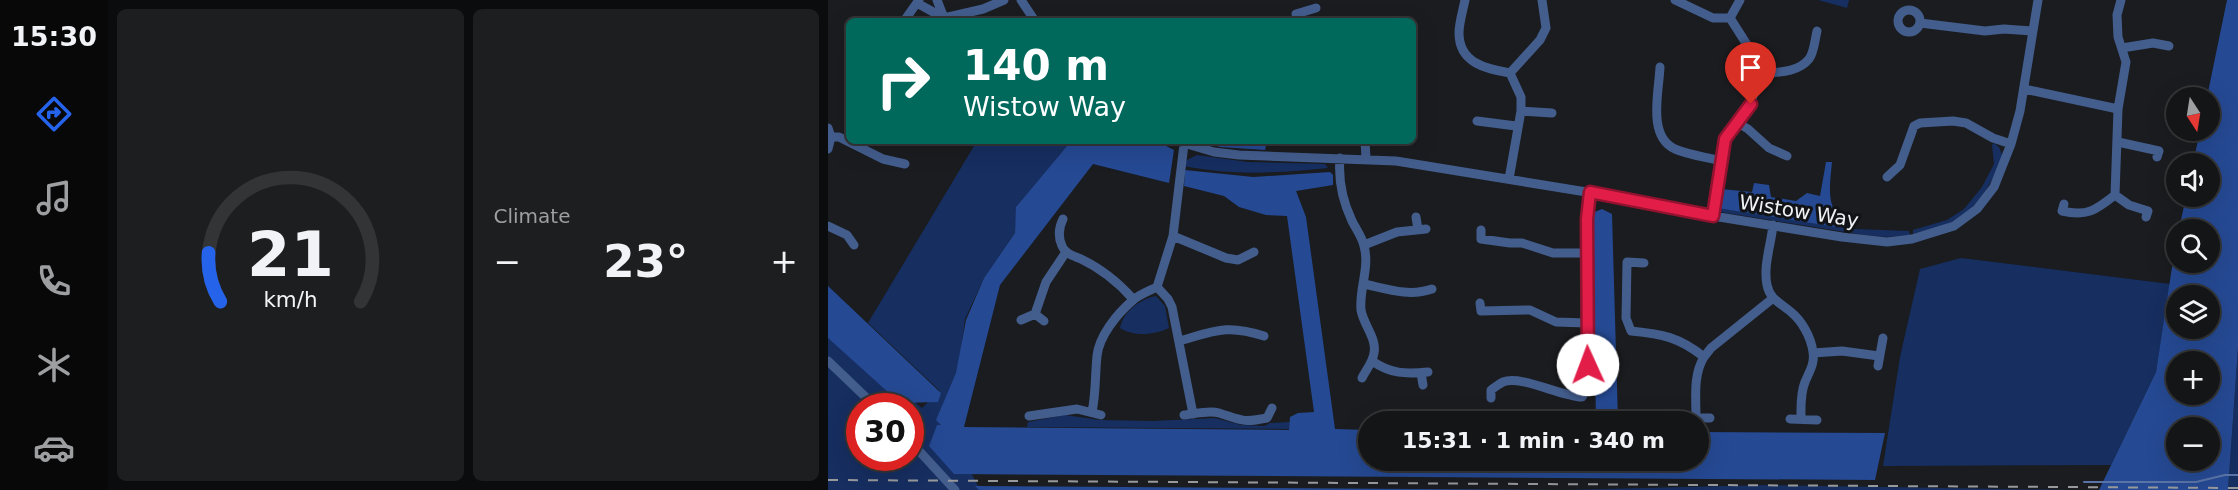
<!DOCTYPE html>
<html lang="en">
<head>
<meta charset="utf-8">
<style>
	:root { --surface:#141517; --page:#1d1e20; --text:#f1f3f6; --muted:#9d9fa1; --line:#333436; --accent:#2563eb }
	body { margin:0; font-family:"DejaVu Sans",sans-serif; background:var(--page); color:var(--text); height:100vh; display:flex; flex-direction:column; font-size:22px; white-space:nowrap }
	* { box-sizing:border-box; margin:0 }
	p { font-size:20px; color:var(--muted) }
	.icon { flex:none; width:33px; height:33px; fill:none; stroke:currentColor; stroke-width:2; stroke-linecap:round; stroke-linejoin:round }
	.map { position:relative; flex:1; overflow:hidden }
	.drawer { display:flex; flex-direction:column; gap:9px; padding:9px; background:#0b0c0d; width:720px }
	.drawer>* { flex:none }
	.top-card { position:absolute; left:18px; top:18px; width:570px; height:126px; border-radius:9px; box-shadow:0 6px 24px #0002,0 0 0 2px var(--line); background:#00695c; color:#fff; overflow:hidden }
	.needle { width:39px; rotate:168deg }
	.tools { position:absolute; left:1338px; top:87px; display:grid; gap:12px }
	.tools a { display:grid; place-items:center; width:54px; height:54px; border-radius:50%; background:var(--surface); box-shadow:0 6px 24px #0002,0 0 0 2px var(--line); font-size:30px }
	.speed { position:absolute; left:18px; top:393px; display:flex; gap:12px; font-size:30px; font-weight:700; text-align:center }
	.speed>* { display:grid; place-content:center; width:78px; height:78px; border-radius:50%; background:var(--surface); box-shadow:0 6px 24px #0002,0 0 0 2px var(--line); line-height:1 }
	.speed .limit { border:9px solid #d22; background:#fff; color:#111 }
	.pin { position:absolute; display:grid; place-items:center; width:51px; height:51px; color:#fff; margin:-62px -26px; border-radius:50% 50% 50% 0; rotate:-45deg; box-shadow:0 0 6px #0007 }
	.pin .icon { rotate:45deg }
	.me { position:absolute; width:66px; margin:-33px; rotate:358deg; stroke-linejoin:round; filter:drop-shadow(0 0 4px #0008) }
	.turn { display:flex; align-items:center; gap:21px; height:126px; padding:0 18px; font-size:27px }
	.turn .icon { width:78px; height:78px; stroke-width:2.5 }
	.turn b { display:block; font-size:42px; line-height:51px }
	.big { font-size:45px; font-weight:700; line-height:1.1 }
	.drawer .widget { flex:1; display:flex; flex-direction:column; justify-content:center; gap:9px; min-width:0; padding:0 21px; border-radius:9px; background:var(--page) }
	.drawer .dial { align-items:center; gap:0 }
	.dial svg { height:156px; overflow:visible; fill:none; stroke:var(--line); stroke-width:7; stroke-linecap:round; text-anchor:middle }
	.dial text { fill:var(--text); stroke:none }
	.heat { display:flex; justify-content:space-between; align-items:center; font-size:33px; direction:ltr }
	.drawer .tiles { flex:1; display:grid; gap:9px; grid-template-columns:repeat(2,1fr) }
	.trip { position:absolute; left:530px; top:411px; width:351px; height:60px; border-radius:30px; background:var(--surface); box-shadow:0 6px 24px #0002,0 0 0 2px var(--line); font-weight:700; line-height:60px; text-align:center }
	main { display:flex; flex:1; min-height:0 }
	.tab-bar { display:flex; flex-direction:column; width:108px; justify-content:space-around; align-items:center; background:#080809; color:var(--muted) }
	.tab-bar .icon { width:42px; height:42px }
	.tab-bar .on { color:var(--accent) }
	.tab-bar b { font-size:27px; color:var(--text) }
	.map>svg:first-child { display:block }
	.green { fill:#162e60; fill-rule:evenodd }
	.forest { fill:#254993; fill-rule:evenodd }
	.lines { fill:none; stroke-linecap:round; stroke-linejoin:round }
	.stream { stroke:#5a73a6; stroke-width:2 }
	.minor { stroke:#435d8d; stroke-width:9 }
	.rail { stroke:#98999b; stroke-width:2; stroke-dasharray:10 10; stroke-linecap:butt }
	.route-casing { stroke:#92132f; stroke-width:15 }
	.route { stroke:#e11d48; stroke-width:10 }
	.labels { text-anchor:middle; stroke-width:6; stroke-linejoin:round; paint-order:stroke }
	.street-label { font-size:20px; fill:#f0f1f3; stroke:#111316 }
</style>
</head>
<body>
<main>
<nav class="tab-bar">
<b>15:30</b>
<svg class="icon on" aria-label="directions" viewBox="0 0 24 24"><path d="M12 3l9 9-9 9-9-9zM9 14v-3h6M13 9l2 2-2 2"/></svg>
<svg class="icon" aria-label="music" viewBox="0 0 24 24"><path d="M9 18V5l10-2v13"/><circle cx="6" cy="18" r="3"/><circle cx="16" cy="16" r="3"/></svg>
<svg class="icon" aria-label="phone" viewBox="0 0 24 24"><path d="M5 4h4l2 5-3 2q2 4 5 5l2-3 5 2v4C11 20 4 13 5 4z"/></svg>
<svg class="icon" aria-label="climate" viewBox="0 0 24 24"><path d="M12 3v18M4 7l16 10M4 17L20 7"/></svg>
<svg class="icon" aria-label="car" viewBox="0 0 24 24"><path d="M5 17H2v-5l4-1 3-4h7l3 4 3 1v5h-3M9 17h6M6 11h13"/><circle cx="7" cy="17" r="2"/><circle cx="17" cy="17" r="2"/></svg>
</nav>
<section class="drawer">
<div class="tiles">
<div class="widget dial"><svg viewBox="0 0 100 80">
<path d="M14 69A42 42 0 1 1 86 69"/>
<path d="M14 69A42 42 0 0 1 8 44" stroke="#2563eb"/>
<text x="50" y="56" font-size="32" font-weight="700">21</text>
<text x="50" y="72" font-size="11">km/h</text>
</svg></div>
<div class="widget"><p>Climate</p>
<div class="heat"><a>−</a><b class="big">23°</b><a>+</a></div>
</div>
</div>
</section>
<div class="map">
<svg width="1410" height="490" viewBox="0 0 1410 490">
	<rect width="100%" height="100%" fill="#1a1c1f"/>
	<path class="green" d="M990,0H1021L1019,8Z
		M149,141H248L240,145L189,206L187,233L156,278L137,319L122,431L152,490H0V330L94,408L112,391L40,323ZM32,406H82V458H32Z
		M1166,143L1171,147L1175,157C1153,206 1139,223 1085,234V230L1119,220L1136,209L1154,187L1166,164L1164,145Z
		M369,155L420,162L497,164L500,168C448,173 408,176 356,166L359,160Z
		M889,208L1027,229L1081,231L1082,235L1059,237L1037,235L892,212Z
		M1133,258L1342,284L1328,372L1283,465L1055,466L1072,357L1092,269Z
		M328,296L337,306L341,328C327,335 306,337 292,328C295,312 312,299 328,296Z
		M1410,348V490H1400Z
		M237,415L272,420L325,421L387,418L413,425L437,426L442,423L462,422L461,429L199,427L200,422Z
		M939,485L1244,490H733Z"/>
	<path class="forest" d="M1399,0H1410V348L1400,490H1271L1328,372L1348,241V262H1382V230L1351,229L1358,197L1382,196V164L1365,163L1372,131L1382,130V98L1379,97ZM1348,296H1382V328H1348ZM1348,362H1382V394H1348ZM1348,428H1382V460H1348Z
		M249,141H328L346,150L341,183L265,164L172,285L136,427L461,430L462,417L470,413L486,412L459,216L438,215L411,207L396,196L356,186L357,170L425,177L502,172L505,175V185L468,191L478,217L507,429L540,430V460H870V432L1057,433L1047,480L126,474L101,446L109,425H113L108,420L128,373L138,320L156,278L187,233L188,207L239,146Z
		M373,141H439L437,150L392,147Z
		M998,162H1004C1001,194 997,212 1027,230L889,208L893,189L924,192L926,183L941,185L943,197L968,201L979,193L992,196Z
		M774,209L784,214L790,421H768L764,213Z
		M0,286L113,393L110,402L72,403L0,338Z
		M147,486L733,490H151Z"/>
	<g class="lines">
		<path class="stream" d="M1256,482H1368L1397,475H1410"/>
		<path class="minor" d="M109,0L116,18
			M193,0L207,21
			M637,0C635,10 631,23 631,33C631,63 658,69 682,73L693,97V111L681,179
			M847,0L885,18H902L923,51L930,74L923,104L897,139L885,216
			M89,3L116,18
			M1070 21a11 11 0 1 1 22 0a11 11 0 1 1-22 0Z
			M468,14L488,8
			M902,18L912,0
			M76,21L91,0
			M117,21L116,18L155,9L176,0
			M1092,23L1157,31L1176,29L1204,31
			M1294,48L1325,43L1341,46
			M832,67C831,92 819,136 847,149C861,155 878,157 893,161
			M682,73L712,40L718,28L714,0
			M930,74C946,72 969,74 981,59C986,53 987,39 989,31
			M1196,89L1290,109L1287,195C1268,210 1259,217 1234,211L1236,204
			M1290,109L1298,62L1290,37L1289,15L1293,0
			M693,111L724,113
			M649,121L688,126
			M910,123L920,129L941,148L959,156
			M0,128L3,137L0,149
			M3,137H11L55,159L77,164
			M349,141L386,152L411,155L568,161L820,202L885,216L1014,237L1059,242L1084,239L1126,226L1149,209L1166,187L1183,144L1192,111L1210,0
			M537,141L538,158
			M1290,142L1331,151L1329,157
			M512,158C510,181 514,200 524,221C528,229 534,237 536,246C542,268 531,288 533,310C535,324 549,338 546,353C545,362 538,370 534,378
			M1059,177L1072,165L1086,126L1092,123L1125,121L1138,123L1165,138L1183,144
			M1287,195L1301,205L1320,211L1318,217
			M588,217L590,230
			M235,219C231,227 230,237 234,246C237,254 246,256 253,259C274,269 290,282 305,299
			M945,225C943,245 935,266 939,285C942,300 953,303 963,312C974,321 983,337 985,352C987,364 981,372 977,382C972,394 973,408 973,419
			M0,226L19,235L26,245
			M653,230V239L682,243H694L725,253H758
			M345,236L398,258L410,260L426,252
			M536,245L569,232L598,229
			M816,263L799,262L798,318L803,331C834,334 851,337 876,357L883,348L944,299
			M536,284C559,289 581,297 604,289
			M329,287L340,299L344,307L365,414
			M652,303L653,311L702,310L728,322L758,323
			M207,314L218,282L238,252
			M193,320L207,314L216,321
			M351,341C387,331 399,324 436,336
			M985,353L1014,351L1051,356
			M0,361L47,406
			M544,361C563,374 577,374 600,372
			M1050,366L1055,338
			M593,373L595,385
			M663,398V390C667,387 671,384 675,382C693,375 732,396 754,397L760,386L759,219L762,192
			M264,412C268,393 267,375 269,356C271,336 289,314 304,301C310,295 321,291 329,287L345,236L356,144
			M356,415C367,414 381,410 391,413C413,420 414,423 439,418L444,408
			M201,416L249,409L273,415
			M857,418H882
			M868,418C868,397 865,375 876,357
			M962,419L989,420
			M82,441L127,490"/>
		<path class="rail" d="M0,480L1410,488"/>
	</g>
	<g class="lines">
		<defs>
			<path id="route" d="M760,365L759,219L762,192L885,216L897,139L923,104"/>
		</defs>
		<use href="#route" class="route-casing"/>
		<use href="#route" class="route"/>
	</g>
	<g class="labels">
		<g class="street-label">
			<text transform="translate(971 211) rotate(9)" y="7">Wistow Way</text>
		</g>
	</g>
</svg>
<div class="tools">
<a><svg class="needle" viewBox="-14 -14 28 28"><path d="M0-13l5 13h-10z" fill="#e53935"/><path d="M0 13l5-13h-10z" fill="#9d9fa1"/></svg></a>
<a><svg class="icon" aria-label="sound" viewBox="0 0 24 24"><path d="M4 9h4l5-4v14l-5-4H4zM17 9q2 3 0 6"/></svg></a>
<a><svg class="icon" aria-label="search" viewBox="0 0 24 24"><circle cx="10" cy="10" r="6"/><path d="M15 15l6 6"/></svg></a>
<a><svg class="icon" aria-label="layers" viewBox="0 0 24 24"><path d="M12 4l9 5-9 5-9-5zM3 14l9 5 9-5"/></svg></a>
<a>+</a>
<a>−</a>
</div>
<div class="speed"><div class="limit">30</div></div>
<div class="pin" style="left:923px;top:104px;background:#d93025"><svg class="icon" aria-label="arrive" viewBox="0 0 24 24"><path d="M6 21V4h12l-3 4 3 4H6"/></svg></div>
<svg class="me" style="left:760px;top:365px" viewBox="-20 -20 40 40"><circle r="19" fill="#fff"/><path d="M0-13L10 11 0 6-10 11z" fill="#e11d48"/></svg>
<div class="trip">15:31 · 1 min · 340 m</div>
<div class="top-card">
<div class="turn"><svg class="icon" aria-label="right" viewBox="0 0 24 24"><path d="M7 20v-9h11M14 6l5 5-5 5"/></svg><div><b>140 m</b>Wistow Way</div></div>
</div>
</div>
</main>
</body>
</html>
